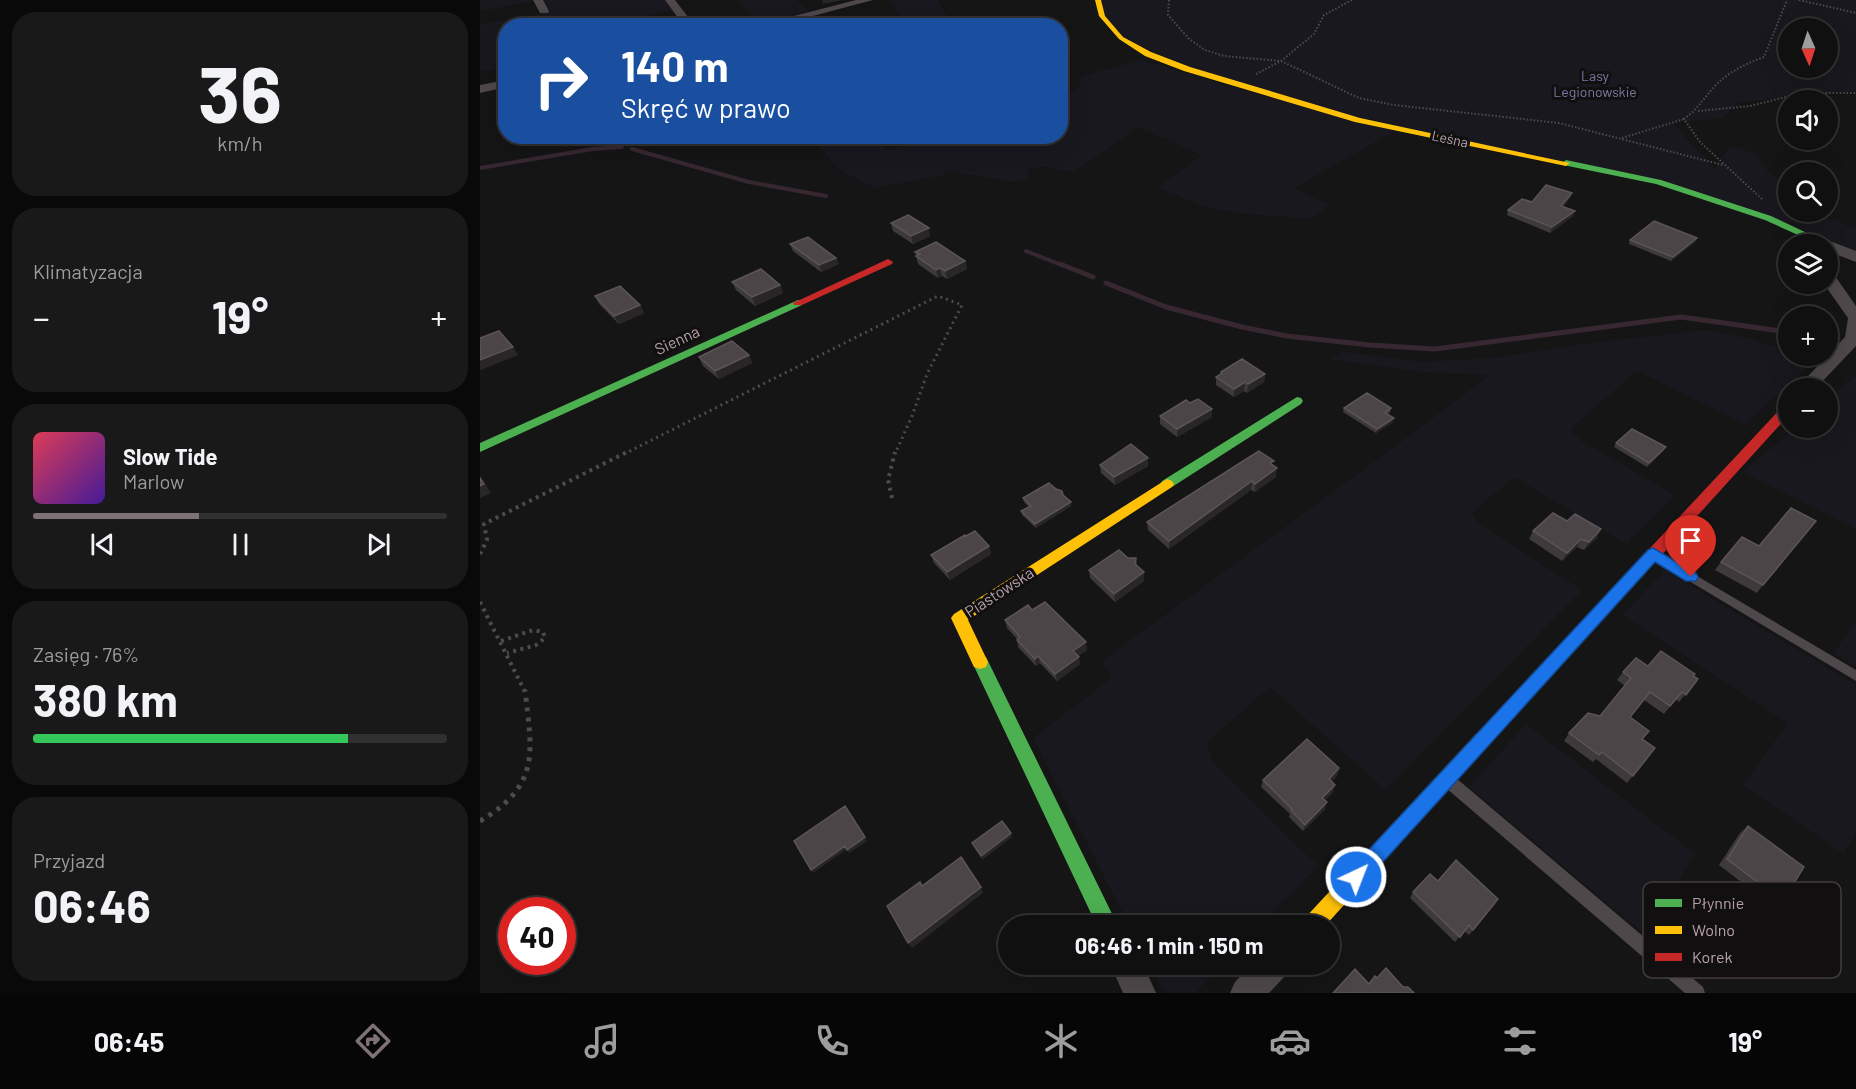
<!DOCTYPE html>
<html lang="pl">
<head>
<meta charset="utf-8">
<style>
	:root { --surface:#101010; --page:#191919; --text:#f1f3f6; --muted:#9c9d9f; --line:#303030; --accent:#7e7276 }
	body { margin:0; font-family:Barlow,sans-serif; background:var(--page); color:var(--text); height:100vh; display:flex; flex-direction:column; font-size:22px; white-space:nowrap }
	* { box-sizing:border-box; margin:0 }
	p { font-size:20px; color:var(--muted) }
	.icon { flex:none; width:33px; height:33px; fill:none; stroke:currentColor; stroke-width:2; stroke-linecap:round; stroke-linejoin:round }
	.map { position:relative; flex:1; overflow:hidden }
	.details { display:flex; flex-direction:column; gap:12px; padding:12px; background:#090909; width:480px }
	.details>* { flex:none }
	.guide { position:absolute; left:18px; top:18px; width:570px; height:126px; border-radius:24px; box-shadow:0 6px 24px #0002,0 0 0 2px var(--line); background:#1a4fa0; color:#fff; overflow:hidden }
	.needle { width:39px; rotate:177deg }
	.controls { position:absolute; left:1298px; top:18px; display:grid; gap:12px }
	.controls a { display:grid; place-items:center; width:60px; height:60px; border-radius:50%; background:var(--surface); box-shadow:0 6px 24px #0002,0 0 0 2px var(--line); font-size:30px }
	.speed { position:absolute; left:18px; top:897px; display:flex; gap:12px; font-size:30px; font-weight:700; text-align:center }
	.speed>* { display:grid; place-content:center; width:78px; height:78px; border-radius:50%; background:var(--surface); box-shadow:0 6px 24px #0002,0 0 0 2px var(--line); line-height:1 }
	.speed .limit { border:9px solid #d22; background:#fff; color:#111 }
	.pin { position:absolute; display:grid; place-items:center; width:51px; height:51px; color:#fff; margin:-62px -26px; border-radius:50% 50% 50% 0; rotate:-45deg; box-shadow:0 0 6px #0007 }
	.pin .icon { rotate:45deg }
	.me { position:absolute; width:66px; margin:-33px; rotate:43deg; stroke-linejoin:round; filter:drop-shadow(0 0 4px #0008) }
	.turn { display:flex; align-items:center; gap:21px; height:126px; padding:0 24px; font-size:27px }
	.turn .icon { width:78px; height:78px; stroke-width:2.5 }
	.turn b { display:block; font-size:42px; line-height:51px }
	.big { font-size:45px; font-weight:700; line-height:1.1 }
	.details .card { flex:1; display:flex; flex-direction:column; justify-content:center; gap:9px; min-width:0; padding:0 21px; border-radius:24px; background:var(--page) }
	.details .dial { align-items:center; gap:0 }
	.dial b { font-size:78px; line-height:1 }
	.song { display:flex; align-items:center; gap:18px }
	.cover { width:72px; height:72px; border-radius:9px; background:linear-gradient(135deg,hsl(350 70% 55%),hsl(260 70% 35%)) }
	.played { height:6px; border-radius:3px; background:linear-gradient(90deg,var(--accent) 40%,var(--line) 40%) }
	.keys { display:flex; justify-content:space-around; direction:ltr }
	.heat { display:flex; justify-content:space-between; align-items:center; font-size:33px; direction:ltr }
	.charge { height:9px; border-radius:4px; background:linear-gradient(90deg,#34c759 76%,var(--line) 0) }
	.trip { position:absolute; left:518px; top:915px; width:342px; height:60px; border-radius:30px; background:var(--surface); box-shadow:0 6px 24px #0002,0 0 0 2px var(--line); font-weight:700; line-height:60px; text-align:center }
	.menu { display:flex; height:96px; justify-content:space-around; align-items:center; background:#060606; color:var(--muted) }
	.menu .icon { width:42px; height:42px }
	.menu .current { color:var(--accent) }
	.menu b { font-size:27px; color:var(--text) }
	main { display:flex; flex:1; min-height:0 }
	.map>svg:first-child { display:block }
	.green { fill:#19181f; fill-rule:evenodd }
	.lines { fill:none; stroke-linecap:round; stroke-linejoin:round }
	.stream-far1 { stroke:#372731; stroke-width:4 }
	.stream { stroke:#372731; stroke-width:5 }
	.path-far3 { stroke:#4f4a4c; stroke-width:2; stroke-dasharray:1.5 2; stroke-linecap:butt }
	.path-far2 { stroke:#4f4a4c; stroke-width:3; stroke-dasharray:2 4; stroke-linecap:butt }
	.path-far1 { stroke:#4f4a4c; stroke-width:4; stroke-dasharray:3 4.5; stroke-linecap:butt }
	.path { stroke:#4f4a4c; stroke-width:5; stroke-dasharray:4 6; stroke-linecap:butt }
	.lane { fill:#4e484a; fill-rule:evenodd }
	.street { fill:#4e484a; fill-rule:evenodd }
	.fast { fill:#4caf50; fill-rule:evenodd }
	.slow { fill:#ffc107; fill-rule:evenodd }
	.jam { fill:#c62828; fill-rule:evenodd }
	.wall { fill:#3e3a3b }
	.shaded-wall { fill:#282627 }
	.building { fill:#4b4547; stroke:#5c5457; stroke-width:1.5 }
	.route { fill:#1a73e8; stroke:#114b97; stroke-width:1.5 }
	.labels { text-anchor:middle; stroke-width:6; stroke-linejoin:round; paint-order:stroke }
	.far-park-label { font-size:14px; fill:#7a7aa3; stroke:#110f0f }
	.far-street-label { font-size:14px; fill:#b7a4ab; stroke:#110f0f }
	.street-label { font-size:16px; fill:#b7a4ab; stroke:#110f0f }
	.key { fill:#110f0f; stroke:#433c3e; stroke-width:1.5 }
	.key-label { font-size:16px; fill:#b7a4ab }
</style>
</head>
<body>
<main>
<section class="details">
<div class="card dial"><b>36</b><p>km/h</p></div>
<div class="card"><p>Klimatyzacja</p>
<div class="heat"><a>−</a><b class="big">19°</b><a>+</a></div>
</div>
<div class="card">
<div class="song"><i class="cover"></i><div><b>Slow Tide</b><p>Marlow</p></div></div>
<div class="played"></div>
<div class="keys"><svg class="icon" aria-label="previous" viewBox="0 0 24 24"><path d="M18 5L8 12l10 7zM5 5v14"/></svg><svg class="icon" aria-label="pause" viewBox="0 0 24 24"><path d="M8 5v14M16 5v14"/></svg><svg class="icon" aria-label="next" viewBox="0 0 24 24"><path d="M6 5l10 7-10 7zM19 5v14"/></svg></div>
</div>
<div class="card"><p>Zasięg · 76%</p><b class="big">380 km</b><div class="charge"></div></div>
<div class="card"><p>Przyjazd</p><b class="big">06:46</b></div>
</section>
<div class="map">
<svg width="1376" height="993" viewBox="0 0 1376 993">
	<rect width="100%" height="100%" fill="#151515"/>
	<path class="green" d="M0,0H54V1L0,11Z
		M65,0H186L194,10L139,21L142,25L26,26L25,81L21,82L16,69L0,72V22L1,24L70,12Z
		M257,0H317L329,11L279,23Z
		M410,0H458L468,18L466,25H426Z
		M621,0H1376V91L1259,102L1242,118L1193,123L1235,170L1250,146L1275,153L1290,173L1308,187V212H1341L1351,219L1376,229V260L1339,241L1185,186L870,115L709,68L644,38L623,14ZM1308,28H1347V68H1308Z
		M662,60L748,86L915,131L814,188L848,205L832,219L766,214L725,207L678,187L722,155L658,127L594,172L565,167L549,168L547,179L534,182L468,171L463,175L395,188L359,170L333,137H384L409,150L445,137L580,136L581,107L586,108L589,94L599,87L601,76Z
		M1225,330L1268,338L1308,351V356H1321L1336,360L1265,424L1157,371L1090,429L1100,440L1195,495L1147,544L1034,477L992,513L999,524L1102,590L906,790L790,687L727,742L733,762L838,866L780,925H649L553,738L632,678L622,661L906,453L1010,375L943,372L849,359L864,352L943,362L1022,357L1102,344Z
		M1376,376V529L1262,472L1315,428H1347V400Z
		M1185,570L1376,685V832L1364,854L1263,785L1308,723L1142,615Z
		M1376,620V667L1354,653Z
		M1046,724L1215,854L1165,935L989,787Z
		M669,965H743L715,993H690L683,990Z"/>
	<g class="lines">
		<path class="stream-far1" d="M152,149L269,182L346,196
			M0,168L113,149L142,147
			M546,251L584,266"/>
		<path class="stream" d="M580,264L613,277
			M626,283L686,307L762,327L807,336L890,345L955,349L1201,317L1308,332
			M1347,337L1358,339"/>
		<path class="path-far3" d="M689,0L688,15L709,39L725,50L744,56L801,61L879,98L914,105L1079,123L1243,165
			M1319,0L1376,13
			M776,74L801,61L834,34L844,15L872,0
			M1218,111L1270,106L1322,93H1376
			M1142,138L1204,119
			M1282,199L1220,142L1204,119C1217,110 1224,98 1234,87C1248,72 1265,64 1284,57L1307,0"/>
		<path class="path-far2" d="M144,454L458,296L482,305L447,374L432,416L415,454"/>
		<path class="path-far1" d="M412,498L408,480L415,452
			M0,554L7,540L4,524L147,452
			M0,602L45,692
			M21,641L53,630L63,632L65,638L56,645L27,653"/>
		<path class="path" d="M0,821C61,785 52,752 45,690"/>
		<path class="lane" d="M1173,550L1376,670V681L1169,557L1167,554L1169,551Z
			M971,776L976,778L1223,987L1225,993H1205L966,788L964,783L966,778Z"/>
		<path class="street" d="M53,0H63L69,11L68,13H60Z
			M185,0H195L215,26H204Z
			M376,0H393L295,26H275Z
			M26,80V87L0,93V85Z
			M1347,240L1376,251V262L1347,251V244H1340Z
			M1347,271L1353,273L1376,306V346L1336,388H1317L1365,337L1368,318L1344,284H1347Z
			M630,964H663L676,993H643Z
			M772,964H811L806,975L789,993H750L755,982Z"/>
		<path class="fast" d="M1086,160L1181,180L1291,216L1350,244L1347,246V244H1338L1285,220L1176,184L1083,165L1082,163Z
			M318,300L322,301V305L0,452V443Z
			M817,397L821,398L823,401L821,404L692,487H682L680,484L682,481Z
			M500,655L506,657L638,926H617L492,662L494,657Z"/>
		<path class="slow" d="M615,0H621L625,16L643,37L671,52L710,67L880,118L1090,163L1086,166L875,122L704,71L665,56L639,39L619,16Z
			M687,479L692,481L694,484L692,487L488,620L508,662L506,667L500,669L494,667L471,618L474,614Z
			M1003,731L1009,733L1012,739L1009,745L845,926H821L824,919L997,733Z"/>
		<path class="jam" d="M408,259L413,262L412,264L322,305H314L313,303Z
			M1308,404V416L1009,745L1003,747L997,745L994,739L997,733L1304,405Z"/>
	</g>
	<path class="wall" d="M1090,198L1083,207L1093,216L1070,233L1027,215L1028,210L1052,202Z
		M411,223L450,236L433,244L413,231Z
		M1217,238L1215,242L1191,261L1149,244L1150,240Z
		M310,244L356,258L359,264L341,272L313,251Z
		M435,252L485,261L487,269L467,279L462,276L458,278L438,264Z
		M252,282L300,285L303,293L275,306L256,290Z
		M115,296L160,305L164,313L139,324L119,304Z
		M269,355L272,363L239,379L223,366L219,357Z
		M741,372L785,374L784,382L767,393L764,391L754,397L736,385V377L741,375Z
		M710,403L732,409V417L697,437L680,424V416Z
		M864,408H911L910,412L908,414L913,422L896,433L863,412Z
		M1136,443L1186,447L1183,451L1167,467L1134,447Z
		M668,458V466L635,485L621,473L620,465Z
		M793,465L796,477L775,492L771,490L689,549L668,530L667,522Z
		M583,495L591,506L556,528L542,515L541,511L549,507L544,502L543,498Z
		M1053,531L1117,538L1104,550L1097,547L1082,561L1049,539Z
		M486,536L509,546L511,554L470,580L454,563L451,555Z
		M648,558H656L657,565L664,581L635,602L610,578L609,570Z
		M1241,562L1283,585L1277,593L1235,570Z
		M552,610L607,650L598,656L600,664L577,681L560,663L556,666L538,647L537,639L527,628L525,620Z
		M1168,666L1213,676L1218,679L1199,702L1196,699L1184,714L1164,700L1150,717L1162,739L1153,776L1147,783L1116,759L1113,762L1084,741L1089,733L1120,716L1145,686L1137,680L1143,672Z
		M859,768L857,776L852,781L853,792L845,800V809L823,831L809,817L810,814L781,787L783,780Z
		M1268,826L1303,901L1294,907L1239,865L1260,833Z
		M958,881L1018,899L989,935L984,931L975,942L930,898L933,892Z"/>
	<path class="shaded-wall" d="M342,0H363L343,4Z
		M1092,193L1090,198L1079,212L1081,206Z
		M1095,211L1093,216L1070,233L1072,227Z
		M449,228L450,236L433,244L431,236Z
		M1217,238L1215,242L1191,261L1193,257Z
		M356,258L359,264L341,272L339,265Z
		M485,261L487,269L467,279L465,271Z
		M460,268L462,276L458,278L456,270Z
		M300,285L303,293L275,306L272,297Z
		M160,305L164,313L139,324L134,316Z
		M33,347L38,355L1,370H0V360Z
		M269,355L272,363L239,379L235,371Z
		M785,374L784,382L767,393L768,384Z
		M765,382L764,391L754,397V389Z
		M732,409V417L697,437V429Z
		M914,418L913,422L896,433L897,429Z
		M1186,447L1183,451L1167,467L1169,463Z
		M668,458V466L635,485L634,477Z
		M797,468L796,477L775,492V484Z
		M0,476L11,493L0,498Z
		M772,481L771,490L689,549V541Z
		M591,502V506L556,528L555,524Z
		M1121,529L1117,538L1104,550L1109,542Z
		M1101,539L1097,547L1082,561L1087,553Z
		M509,546L511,554L470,580L467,572Z
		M664,572V581L635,602L634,594Z
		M606,642L607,650L594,659L593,651Z
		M558,656L560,663L556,666L555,659Z
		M599,657L600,664L577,681L575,674Z
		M859,768L857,776L847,786L849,779Z
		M855,785L853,792L840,805L842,798Z
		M847,802L845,809L823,831L825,825Z
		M531,833L532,837L502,860L501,856Z
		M385,837L387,841L369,853L367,850Z
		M365,846L367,849L333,873L331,870Z
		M501,887L503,893L432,948L428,943Z"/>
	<path class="building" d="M1066,185L1092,193L1081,206L1095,211L1072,227L1028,210L1042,199L1052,202Z
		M428,215L449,228L431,236L411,223Z
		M1174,221L1217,238L1193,257L1150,240Z
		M328,237L356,258L339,265L310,244Z
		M456,242L485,261L465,271L460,268L456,270L436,256L440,254L435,252Z
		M281,269L300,285L272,297L252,282Z
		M140,286L160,305L134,316L115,296Z
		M19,331L33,347L0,360V338Z
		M252,341L269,355L235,371L219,357Z
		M762,359L785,374L768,384L765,382L754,389L736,377L742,373L741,372Z
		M887,393L911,408L905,413L914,418L897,429L864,408Z
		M718,399L732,409L697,429L680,416L706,400L710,403Z
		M1152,429L1186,447L1169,463L1136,443Z
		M651,444L668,458L634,477L620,465Z
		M779,451L794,461L790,463L797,468L775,484L772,481L689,541L667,522Z
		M0,478L4,484L0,486Z
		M569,483L576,489L582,491L583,495L591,502L555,524L541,511L551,506L543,498Z
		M1311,508L1336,521L1283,585L1241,562L1262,537L1279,546Z
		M1073,513L1087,521L1095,514L1121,529L1109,542L1101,539L1087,553L1053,531Z
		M495,531L509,546L467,572L451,555L485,535L486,536Z
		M639,550L648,558H656L655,564L664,572L634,594L609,570Z
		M565,602L606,642L593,651L599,657L575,674L558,656L555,659L537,640L540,637L525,620L548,605L552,610Z
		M1181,651L1215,674L1213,676L1218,679L1206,695L1202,692L1190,706L1170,692L1150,717L1169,731L1162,739L1175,748L1153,776L1122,752L1119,755L1089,733L1108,713L1120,716L1151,678L1143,672L1156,658L1168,666Z
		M827,739L859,768L849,779L855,785L842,798L847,802L825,825L811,810L812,809L783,780Z
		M365,806L385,837L367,850L365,846L331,870L314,841Z
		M522,821L531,833L501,856L492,843Z
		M1268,826L1324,867L1303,901L1247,859Z
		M481,857L501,887L428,943L407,906L440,882L442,886Z
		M976,860L1018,899L993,930L989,925L980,937L933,892L950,874L958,881Z
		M906,968L923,987H928L934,993H853L875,969L889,984L895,976L897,978Z"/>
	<path class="route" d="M1173,548L1216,573L1218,577L1216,581H1206L1175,562L883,884L876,886L870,884L867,877L870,870L1168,550Z"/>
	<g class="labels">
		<g class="far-park-label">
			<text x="1115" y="81">Lasy<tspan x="1115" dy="16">Legionowskie</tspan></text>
		</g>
		<g class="far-street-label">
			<text transform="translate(970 139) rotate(12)" y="5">Leśna</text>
		</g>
		<g class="street-label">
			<text transform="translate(197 340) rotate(-25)" y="6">Sienna</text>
			<text transform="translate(519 592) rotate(-33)" y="6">Piastowska</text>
		</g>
	</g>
	<rect x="1163" y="882" width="198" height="96" rx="9" class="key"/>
	<rect x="1175" y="899" width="27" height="8" fill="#4caf50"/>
	<rect x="1175" y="926" width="27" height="8" fill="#ffc107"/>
	<rect x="1175" y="953" width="27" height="8" fill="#c62828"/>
	<g class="key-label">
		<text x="1212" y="909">Płynnie</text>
		<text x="1212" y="936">Wolno</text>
		<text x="1212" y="963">Korek</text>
	</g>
</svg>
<div class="controls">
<a><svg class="needle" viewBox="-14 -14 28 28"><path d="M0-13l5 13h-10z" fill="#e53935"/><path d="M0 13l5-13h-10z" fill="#9c9d9f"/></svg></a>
<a><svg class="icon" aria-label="sound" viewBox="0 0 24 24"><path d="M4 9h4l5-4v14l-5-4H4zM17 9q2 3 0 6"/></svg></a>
<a><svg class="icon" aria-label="search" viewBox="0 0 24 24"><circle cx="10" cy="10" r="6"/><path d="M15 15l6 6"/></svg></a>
<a><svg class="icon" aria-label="layers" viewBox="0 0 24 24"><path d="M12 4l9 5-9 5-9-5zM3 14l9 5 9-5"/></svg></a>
<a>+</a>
<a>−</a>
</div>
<div class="speed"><div class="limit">40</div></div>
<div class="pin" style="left:1211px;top:577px;background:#d93025"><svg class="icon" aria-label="arrive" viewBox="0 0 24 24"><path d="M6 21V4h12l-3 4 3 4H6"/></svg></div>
<svg class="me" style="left:876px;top:877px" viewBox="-20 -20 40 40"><circle r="17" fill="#1a73e8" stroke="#fff" stroke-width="3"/><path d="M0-11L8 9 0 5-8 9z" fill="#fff"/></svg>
<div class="trip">06:46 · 1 min · 150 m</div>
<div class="guide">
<div class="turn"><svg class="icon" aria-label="right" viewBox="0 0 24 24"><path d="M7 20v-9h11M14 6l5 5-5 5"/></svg><div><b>140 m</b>Skręć w prawo</div></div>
</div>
</div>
</main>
<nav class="menu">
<b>06:45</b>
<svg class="icon current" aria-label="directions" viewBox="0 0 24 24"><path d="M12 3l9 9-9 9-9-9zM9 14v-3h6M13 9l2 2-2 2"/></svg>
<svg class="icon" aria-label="music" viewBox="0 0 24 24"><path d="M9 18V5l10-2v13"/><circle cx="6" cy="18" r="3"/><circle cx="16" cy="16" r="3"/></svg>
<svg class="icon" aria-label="phone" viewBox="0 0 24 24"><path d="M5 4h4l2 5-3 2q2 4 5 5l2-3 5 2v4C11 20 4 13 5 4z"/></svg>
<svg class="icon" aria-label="climate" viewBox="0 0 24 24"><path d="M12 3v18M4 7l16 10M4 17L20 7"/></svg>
<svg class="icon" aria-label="car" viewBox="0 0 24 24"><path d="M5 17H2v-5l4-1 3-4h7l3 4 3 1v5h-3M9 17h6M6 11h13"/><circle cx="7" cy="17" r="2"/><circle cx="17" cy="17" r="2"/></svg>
<svg class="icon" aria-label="filters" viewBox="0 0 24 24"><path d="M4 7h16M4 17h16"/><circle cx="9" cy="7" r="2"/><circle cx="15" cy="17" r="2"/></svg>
<b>19°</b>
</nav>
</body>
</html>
